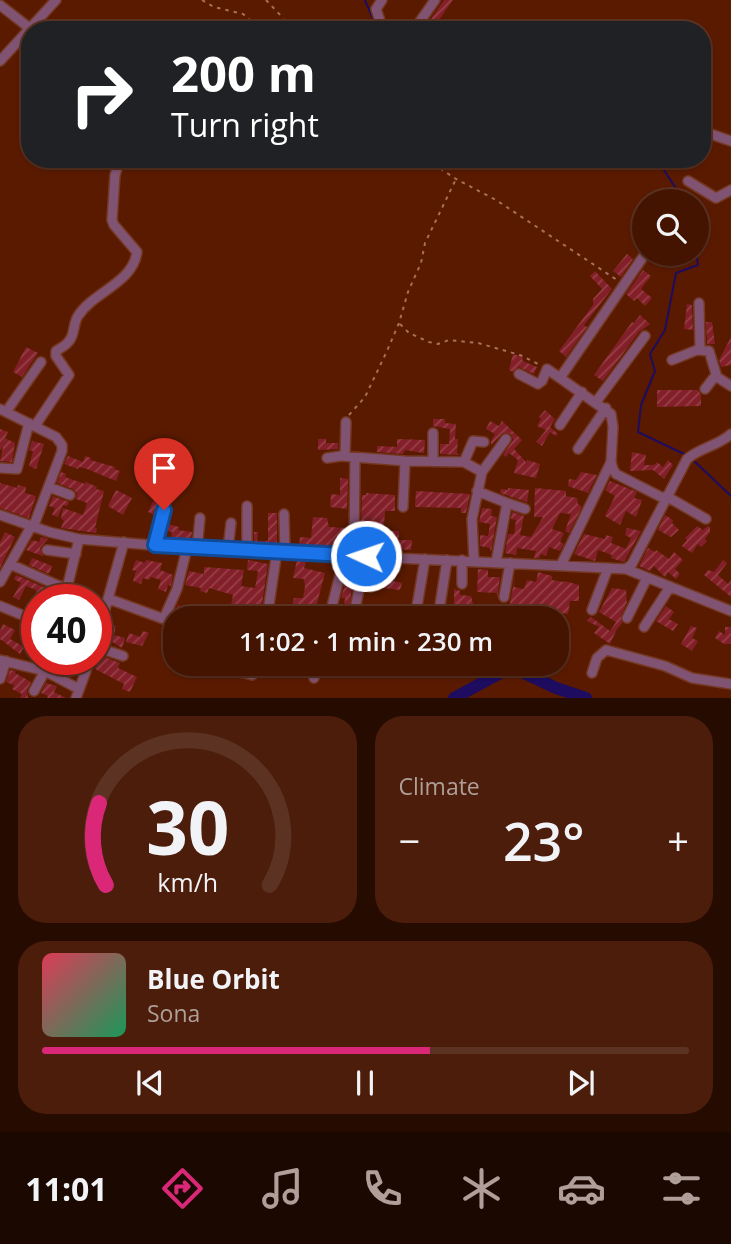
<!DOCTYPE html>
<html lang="en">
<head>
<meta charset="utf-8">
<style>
	:root { --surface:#441400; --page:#4b1d0a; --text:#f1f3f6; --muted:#af9e99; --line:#5c3322; --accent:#db2777 }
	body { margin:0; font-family:"Open Sans",sans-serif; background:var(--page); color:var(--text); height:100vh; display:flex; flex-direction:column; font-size:26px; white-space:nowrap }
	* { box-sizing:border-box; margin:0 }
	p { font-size:23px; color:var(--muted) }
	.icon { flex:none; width:38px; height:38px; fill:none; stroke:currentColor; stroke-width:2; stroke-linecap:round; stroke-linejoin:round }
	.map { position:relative; height:698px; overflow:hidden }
	.side { display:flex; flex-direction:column; gap:18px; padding:18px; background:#250b00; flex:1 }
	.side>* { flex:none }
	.top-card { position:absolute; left:21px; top:21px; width:690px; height:147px; border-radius:28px; box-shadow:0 2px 5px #0004,0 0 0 2px var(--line); background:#202124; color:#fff; overflow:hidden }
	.fabs { position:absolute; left:632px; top:189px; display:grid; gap:14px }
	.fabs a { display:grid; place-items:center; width:77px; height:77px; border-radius:50%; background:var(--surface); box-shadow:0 2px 5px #0004,0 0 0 2px var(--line); font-size:35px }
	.speed { position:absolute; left:21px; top:584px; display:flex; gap:14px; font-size:35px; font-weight:700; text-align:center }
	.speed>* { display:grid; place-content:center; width:91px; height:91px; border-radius:50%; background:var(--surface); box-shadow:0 2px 5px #0004,0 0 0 2px var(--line); line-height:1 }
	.speed .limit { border:10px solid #d22; background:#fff; color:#111 }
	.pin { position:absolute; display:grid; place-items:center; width:60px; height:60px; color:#fff; margin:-72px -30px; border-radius:50% 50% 50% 0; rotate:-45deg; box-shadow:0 0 7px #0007 }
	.pin .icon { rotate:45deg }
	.me { position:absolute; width:77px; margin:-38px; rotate:273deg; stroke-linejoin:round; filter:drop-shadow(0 0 5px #0008) }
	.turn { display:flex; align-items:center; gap:24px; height:147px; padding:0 35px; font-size:32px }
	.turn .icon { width:91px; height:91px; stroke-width:2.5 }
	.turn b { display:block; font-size:49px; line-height:60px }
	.big { font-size:52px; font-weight:600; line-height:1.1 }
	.side .tile { flex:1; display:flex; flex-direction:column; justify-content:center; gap:10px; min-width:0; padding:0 24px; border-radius:28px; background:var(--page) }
	.side .dial { align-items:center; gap:0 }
	.dial svg { height:182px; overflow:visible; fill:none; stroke:var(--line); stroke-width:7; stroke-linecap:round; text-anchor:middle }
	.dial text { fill:var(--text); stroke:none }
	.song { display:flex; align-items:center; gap:21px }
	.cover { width:84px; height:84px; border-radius:10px; background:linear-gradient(135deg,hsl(350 70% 55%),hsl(150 70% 35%)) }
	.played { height:7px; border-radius:4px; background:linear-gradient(90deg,var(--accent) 60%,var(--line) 60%) }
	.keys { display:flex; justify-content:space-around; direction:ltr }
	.heat { display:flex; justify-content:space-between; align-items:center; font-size:38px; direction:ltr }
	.side .tiles { flex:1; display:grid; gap:18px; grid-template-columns:1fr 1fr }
	.tile:last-child { grid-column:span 2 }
	.trip { position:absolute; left:163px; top:606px; width:406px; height:70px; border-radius:28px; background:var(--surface); box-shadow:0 2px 5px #0004,0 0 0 2px var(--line); font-weight:600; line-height:70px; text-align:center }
	.tabs { display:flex; height:112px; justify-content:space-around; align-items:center; background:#1b0800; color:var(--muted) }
	.tabs .icon { width:49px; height:49px }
	.tabs .active { color:var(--accent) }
	.tabs b { font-size:32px; color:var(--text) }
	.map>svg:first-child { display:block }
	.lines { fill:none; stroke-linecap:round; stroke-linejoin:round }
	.stream { stroke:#1d0c60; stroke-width:2 }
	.river { stroke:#1d0c60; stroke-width:12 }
	.building { fill:url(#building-hatch) }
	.minor-casing { stroke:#743820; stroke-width:12 }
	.path { stroke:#a5705b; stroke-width:2; stroke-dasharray:3.5 5; stroke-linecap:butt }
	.minor { stroke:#815372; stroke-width:9 }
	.route-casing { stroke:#114b97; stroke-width:18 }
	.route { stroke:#1a73e8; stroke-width:12 }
</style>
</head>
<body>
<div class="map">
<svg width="731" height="698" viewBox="0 0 731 698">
	<defs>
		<pattern id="building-hatch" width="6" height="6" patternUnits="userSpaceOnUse" patternTransform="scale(1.75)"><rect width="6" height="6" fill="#831f29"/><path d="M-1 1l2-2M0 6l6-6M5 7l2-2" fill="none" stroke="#963f47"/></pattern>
	</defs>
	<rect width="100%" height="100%" fill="#5a1a00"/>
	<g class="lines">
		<path class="stream" d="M365,0L378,30
			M651,159L662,167L684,201
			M686,455L638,432L641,405L655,371L650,354L665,330L676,273L698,265L696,250
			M693,460L731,496"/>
		<path class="river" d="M454,698L504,671L522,672L556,688L586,698"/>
	</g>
	<path class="building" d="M444,0H453L432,30H423Z
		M627,254L633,259L621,277L613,271Z
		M643,270L651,276L641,289L652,298L645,306L637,298L634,301L626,294Z
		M595,271L612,289L584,325L587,327L566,357L559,351L593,305V299L602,289L590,276Z
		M687,304L692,305L693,330L684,329Z
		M640,315L650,324L639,332L603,381L594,375L632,322L634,323Z
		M706,322H712L715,344H707Z
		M731,337V365L721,367L719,360Z
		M26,347L38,353L22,377L13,372Z
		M513,354L523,357L522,360L525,362L537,367L534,374L519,367L513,372L509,370Z
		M657,390H698L701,395V406L657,407Z
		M545,410L555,419L550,427L558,434L556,436L550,432L542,446L536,442L546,430L537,426L541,419L539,417Z
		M433,419H445V423L456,424L455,439H458L457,453L459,455L440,454V444H449L450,429L433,426Z
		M490,421L499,426L502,421L522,440L514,449L527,463V460L540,464L536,478L514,473L518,460L509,453L506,457L503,455L513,440L511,434L503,433L491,445V441L495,434L486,429Z
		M0,429L8,432L5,438L15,443L12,462L0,461L3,447L0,450Z
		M318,439H326V443H338V449L318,450Z
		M397,439L425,440L424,453L405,450L403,454L377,452V446L397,447Z
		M32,441L44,444L36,469L29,466L33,451L29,450Z
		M632,452L646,455L644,465H654L657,462L663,467L668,460L673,465L664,479L653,470L630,471Z
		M68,456L83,462L85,456L91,458L90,460L115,467L114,469L120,471L116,481L87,469L79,467L78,469L64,464Z
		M61,472L66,474L65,477L85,484L86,482L97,487L96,489L104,491L95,528H97L96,533L61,528L64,521L61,518L63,508L83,515L87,503L76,499L77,493L73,489L57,483Z
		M581,472L597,475L588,493L568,486L569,479L576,480Z
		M340,478L348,479L347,509L330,507L331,494L340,495Z
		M610,481L637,492L634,498L642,500L636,517L626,511L620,525L605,516L615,496L605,490Z
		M0,483L17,488L18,485L26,487L25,493L36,496L29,518L0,508Z
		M508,488L529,490L527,502L500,493L501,489L508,490Z
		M535,488L566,491V496L577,498L578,504L582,507L569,533L565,531L571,514L560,513L552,529L564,533L560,542L564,544L560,551L549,547L546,556L541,554L539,558H534L536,551L517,548L516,555L505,553L508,534H514L516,520L511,519L512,512L524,516L520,535L531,537L543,517H534Z
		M116,490L132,498L123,515L108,506Z
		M158,491L169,496L166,503L159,506L155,515L148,512Z
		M416,491L470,494L466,513H461V508L415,507Z
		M366,493L395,495V511H385L384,526L375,527V539H364L365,526H361L362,495H366Z
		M53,496L69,502L67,506L63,505L58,517L52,515L55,508L49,506Z
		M482,508L492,509L491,516L497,517L491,552L490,548L480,546V535L488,536L490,524L479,522Z
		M268,513H277V544H254V532H258L257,541H268Z
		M665,515L673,520L672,523L679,530L671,537L658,530Z
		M313,517L327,518L329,527L347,528V548H341V545L299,546L300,537L311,538Z
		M168,524L179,527L178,530L192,532L191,541L171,540L172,532L166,531Z
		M697,526L703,530L708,526L710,527V532L705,539L707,541L701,547L698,544L692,553L682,546L687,540L685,538Z
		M627,528L641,531L624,562L611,558L612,555L598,550L595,561L574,554L584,534L605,539L606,535L613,537L611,543L626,549L631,538L625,535Z
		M390,531H399V540H412L411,550L390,549Z
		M5,532L15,537L0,568V542Z
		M41,537L48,539L40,548L43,556L26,550L32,540L39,542Z
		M648,548L655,552L656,550L669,559L674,552L683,560L675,569L680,574L676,579L668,572L665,577L654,566L650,571L639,566Z
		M32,558L52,566L49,574L29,565Z
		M136,560L145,563L146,560L162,563L160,570L173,575L171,586L168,585L166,592L158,589L161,580L151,577L149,580L143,578L141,584L133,581L136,571L132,570Z
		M248,560L268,564L262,604H259L256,616L230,611L233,595L209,588L207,593L200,591L201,588L185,585L189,571L204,574V567L244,570L241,586L255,588L258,571L247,570Z
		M297,560L306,561L304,568L325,573L316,607L305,605V609L292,607L294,598H303L305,587L304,579L293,578Z
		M723,560L727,563L718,575L728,584L731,580V597L704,575L708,570L714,572Z
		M478,569L488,570V577H500L497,599V593L477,592Z
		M370,570L385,576V573L393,574V581L402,583L400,590L367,586Z
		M538,572L552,576V580L564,582V581L579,585V601H570L568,614L554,612V616H542V618H507L515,577L514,587L524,589L527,580L536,582Z
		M16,575L46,588L44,591L48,593L46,600H37L35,609L30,606L36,593V590L26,586L19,600L13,597L21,583L14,579Z
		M347,576L353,577L349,613L362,615V618H336L338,613L343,614L345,598H341Z
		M612,588L626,590L627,602L621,616L622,623L617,629L610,644L594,633L599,627L587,621L591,617L610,631L616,622L599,612Z
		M454,589L460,591V595L471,596L474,608H461L460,613L466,614V618H445L446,612L452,613L454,610Z
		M178,605L191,611L194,606L200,609L197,618H179L174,613Z
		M666,606L674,612L669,619L678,624L673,631L656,621Z
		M3,624L15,630L10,639L24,647L20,654L0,639V631Z
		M109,624L116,626L114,635L125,638L122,648L109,640L111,635L106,634Z
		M691,626L697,628L692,638L698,641L692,651L681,644Z
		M725,627H731V644H724L715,638L719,631L725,635Z
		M143,631L149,633L142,646L126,642L129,633L140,637Z
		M102,656L120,663L118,668L137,677L130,692L122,689L124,684L95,669Z
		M10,670L16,671L15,673L31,682L27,690L28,698H20L22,694L12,689L14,685L6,682Z
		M46,683L57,686L54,692L66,698H47L48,696L41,693Z"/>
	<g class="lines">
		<defs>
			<path id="minor" d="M382,0L376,9L383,30
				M0,5L32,30
				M414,30L435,0
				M0,61L56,0
				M702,131L731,141
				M688,181L716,198L731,190
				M645,254L560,378L611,414L613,427L611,462L613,469L616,474L665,499
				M699,303L700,349
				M672,360L697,350L709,351L717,377L731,386
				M519,374L538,384L542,381L547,369L560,378
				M705,389L716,375
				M596,402L645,336
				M0,409L56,437L62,445V451L34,525
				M6,412L41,362
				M560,425L582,392
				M35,426L69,375L56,356V351C60,348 66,346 69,341C75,335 73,323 78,316C93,292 133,283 137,252L114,225L112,220L115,175L120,159
				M578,449L606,408
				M345,456L346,422
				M327,458L341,456L405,461L464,462L482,472
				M433,461V433
				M464,462L473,441L484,442
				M0,468L17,469L29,423
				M49,487L70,495
				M477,491L507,503L496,562
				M666,496L706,519
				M507,503L525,509
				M247,506V550
				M403,507L405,461
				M284,514L285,552
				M0,515L49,532L79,539L187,548L626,569L632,564L687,459C701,447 718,446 731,434
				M155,545L164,510
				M197,548L200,518
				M228,549L231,523
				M47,550L76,554
				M354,555L355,459
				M462,560V584
				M474,561L472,519L482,472L506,439
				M12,565L57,585L53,600
				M561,565L611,462
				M626,569L731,611
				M0,582L32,525
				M57,585L65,587L68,584L79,539
				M504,597L510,563
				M109,599L175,623
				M356,604L366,556
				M0,606L37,621
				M592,610L608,568
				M164,618L177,589L187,548
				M209,618L211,611
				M267,618L277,551
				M329,618L345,555
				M415,618L425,559
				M438,618L447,560
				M627,618L647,578
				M644,627L670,587
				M96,641L124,542
				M96,647L123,656
				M0,660L45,671L79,689
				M232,670L252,675L256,663
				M592,673L597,658L606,650L665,666L692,678L731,684
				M53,675L61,660
				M314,678L317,663
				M0,679L6,661
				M34,691L45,671
				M76,698L90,660"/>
		</defs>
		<use href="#minor" class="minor-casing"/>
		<path class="path" d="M202,0L214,7L243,14L261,30
			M266,0L283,18L284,23L280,30
			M426,159L456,179L496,200L617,280
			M400,324L409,333L429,342L438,344L449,340L478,343L520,355L540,365
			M349,415L365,397L387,351L399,323L408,292L421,263L425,243L456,179"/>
		<use href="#minor" class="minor"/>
	</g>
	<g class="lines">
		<defs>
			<path id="route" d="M164,510L155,545L366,556"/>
		</defs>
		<use href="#route" class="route-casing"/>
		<use href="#route" class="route"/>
	</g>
</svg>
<div class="fabs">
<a><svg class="icon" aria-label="search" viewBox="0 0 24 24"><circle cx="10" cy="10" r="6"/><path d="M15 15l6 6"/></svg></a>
</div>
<div class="speed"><div class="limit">40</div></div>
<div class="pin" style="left:164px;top:510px;background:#d93025"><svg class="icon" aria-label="arrive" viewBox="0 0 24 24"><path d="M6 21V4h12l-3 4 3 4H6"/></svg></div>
<svg class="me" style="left:366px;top:556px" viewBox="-20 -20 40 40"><circle r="17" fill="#1a73e8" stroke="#fff" stroke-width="3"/><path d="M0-11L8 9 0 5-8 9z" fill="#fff"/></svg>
<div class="trip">11:02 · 1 min · 230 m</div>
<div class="top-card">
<div class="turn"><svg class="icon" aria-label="right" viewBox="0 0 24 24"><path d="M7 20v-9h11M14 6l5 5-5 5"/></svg><div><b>200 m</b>Turn right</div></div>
</div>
</div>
<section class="side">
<div class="tiles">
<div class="tile dial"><svg viewBox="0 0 100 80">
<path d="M14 69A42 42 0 1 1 86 69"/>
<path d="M14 69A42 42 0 0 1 11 33" stroke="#db2777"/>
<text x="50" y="56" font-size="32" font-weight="700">30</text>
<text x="50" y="72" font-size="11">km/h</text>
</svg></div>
<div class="tile"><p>Climate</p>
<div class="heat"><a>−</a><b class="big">23°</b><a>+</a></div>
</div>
<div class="tile">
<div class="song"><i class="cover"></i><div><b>Blue Orbit</b><p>Sona</p></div></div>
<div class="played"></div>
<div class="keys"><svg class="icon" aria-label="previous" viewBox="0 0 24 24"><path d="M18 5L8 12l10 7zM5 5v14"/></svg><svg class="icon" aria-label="pause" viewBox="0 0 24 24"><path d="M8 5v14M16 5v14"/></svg><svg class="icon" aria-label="next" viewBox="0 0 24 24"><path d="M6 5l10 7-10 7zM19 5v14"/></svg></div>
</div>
</div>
</section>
<nav class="tabs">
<b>11:01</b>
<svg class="icon active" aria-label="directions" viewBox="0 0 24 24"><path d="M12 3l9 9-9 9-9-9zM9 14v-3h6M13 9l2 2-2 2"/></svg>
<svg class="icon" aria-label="music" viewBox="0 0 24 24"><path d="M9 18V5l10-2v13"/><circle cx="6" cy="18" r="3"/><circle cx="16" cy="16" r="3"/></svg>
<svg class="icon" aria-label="phone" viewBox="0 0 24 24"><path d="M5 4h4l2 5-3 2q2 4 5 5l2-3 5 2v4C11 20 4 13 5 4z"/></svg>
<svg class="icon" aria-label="climate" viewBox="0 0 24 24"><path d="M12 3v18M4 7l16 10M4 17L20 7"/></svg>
<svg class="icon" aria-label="car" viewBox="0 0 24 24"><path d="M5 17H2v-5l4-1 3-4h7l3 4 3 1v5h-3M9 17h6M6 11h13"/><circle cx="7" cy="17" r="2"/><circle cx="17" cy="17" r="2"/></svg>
<svg class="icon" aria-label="filters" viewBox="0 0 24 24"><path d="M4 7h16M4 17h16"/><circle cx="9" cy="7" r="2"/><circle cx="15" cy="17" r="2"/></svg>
</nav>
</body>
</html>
